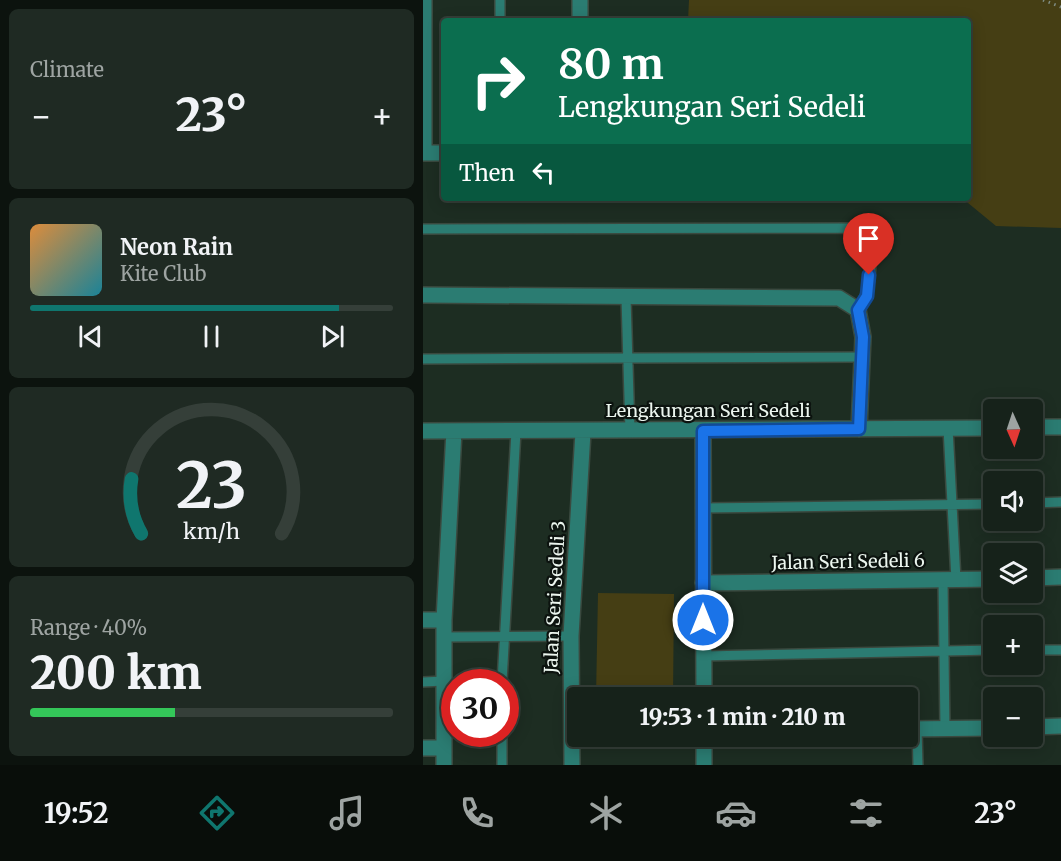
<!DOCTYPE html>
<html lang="en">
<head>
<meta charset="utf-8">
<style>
	:root { --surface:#16221a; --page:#1f2a23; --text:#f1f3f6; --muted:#9ea4a2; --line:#353f39; --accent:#0f766e }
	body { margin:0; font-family:Merriweather,serif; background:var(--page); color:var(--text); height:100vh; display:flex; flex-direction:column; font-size:22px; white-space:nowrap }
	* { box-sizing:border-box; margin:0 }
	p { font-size:20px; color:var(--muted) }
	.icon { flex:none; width:33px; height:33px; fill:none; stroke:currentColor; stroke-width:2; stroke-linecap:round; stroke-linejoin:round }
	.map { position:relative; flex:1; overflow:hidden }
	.panel { display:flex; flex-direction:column; gap:9px; padding:9px; background:#0c130e; width:423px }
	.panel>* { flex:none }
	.hud { position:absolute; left:18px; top:18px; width:530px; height:183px; border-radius:6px; box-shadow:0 3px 15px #0003,0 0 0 2px var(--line); background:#0b6e4f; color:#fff; overflow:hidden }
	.needle { width:39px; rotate:177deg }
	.tools { position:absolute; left:560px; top:399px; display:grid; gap:12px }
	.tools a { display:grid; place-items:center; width:60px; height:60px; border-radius:6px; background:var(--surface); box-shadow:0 3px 15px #0003,0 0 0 2px var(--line); font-size:30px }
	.speed { position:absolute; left:18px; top:669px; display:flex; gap:12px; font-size:30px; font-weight:700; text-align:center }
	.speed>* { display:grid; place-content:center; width:78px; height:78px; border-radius:50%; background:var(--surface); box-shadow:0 3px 15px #0003,0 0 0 2px var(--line); line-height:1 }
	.speed .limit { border:9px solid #d22; background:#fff; color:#111 }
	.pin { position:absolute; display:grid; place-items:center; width:51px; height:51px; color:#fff; margin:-62px -26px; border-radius:50% 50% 50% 0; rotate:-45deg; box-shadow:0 0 6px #0007 }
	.pin .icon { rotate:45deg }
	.me { position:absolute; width:66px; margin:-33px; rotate:0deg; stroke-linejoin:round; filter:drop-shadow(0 0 4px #0008) }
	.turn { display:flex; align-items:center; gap:21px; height:126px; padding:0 18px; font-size:27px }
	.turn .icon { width:78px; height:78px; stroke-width:2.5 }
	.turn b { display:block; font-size:42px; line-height:51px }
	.then { display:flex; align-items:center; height:57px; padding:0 18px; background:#0003; gap:12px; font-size:22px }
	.big { font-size:45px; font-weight:800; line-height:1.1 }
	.panel .card { flex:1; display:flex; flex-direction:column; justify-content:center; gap:9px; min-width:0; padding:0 21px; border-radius:9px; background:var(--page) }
	.panel .dial { align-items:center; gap:0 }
	.dial svg { height:156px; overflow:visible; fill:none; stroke:var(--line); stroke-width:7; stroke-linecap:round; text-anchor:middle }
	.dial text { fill:var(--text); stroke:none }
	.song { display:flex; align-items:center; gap:18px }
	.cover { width:72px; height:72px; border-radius:9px; background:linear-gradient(135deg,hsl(30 70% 55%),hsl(190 70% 35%)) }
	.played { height:6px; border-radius:3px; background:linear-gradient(90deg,var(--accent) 85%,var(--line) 85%) }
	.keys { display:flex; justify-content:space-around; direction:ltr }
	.heat { display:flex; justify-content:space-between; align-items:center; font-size:33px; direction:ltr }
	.charge { height:9px; border-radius:4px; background:linear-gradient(90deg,#34c759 40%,var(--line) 0) }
	.trip { position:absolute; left:144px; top:687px; width:351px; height:60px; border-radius:6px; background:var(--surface); box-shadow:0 3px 15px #0003,0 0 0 2px var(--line); font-weight:800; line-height:60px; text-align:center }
	.tab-bar { display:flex; height:96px; justify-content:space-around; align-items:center; background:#090e0a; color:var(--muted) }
	.tab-bar .icon { width:42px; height:42px }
	.tab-bar .selected { color:var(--accent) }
	.tab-bar b { font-size:27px; color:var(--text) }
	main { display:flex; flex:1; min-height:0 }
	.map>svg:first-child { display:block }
	.green { fill:#453e14 }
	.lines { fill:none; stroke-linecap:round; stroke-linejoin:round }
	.service-casing { stroke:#3a493f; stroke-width:12 }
	.minor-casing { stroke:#3a493f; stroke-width:18 }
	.path { stroke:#7e8b82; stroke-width:3; stroke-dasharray:1.5 4.5; stroke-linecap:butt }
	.service { stroke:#2b7c72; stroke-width:9 }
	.minor { stroke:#2b7c72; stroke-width:15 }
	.route-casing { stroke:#114b97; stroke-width:15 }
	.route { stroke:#1a73e8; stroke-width:10 }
	.labels { text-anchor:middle; stroke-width:4.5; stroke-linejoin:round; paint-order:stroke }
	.street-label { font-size:18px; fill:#ecf6ef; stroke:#0c130f }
</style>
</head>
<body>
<main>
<section class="panel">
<div class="card"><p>Climate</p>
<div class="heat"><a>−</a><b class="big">23°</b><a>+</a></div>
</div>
<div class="card">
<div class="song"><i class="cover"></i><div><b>Neon Rain</b><p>Kite Club</p></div></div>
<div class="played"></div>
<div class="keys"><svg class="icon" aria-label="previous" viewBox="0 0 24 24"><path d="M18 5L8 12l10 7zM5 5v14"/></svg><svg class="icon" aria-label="pause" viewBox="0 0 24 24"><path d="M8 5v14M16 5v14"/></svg><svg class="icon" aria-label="next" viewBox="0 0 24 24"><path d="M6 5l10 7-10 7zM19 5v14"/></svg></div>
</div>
<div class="card dial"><svg viewBox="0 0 100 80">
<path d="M14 69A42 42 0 1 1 86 69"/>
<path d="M14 69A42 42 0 0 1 9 41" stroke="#0f766e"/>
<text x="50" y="56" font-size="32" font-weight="700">23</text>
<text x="50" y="72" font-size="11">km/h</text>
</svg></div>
<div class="card"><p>Range · 40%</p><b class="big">200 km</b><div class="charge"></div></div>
</section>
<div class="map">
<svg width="638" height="765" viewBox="0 0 638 765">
	<rect width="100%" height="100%" fill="#1d2d22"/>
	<path class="green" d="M266,0H638V228L573,226L539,198H544V21H265Z
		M175,593L251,594L250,697H173Z
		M173,737H249V745L173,744Z"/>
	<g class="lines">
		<defs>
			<path id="service" d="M77,0V21
				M0,229L429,228C455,249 451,284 435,310
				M203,298L207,431
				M0,359L439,357
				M525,428L533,580
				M609,503L638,502
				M280,508L570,504
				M520,580L522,729
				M21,637L148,636
				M609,650H638
				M280,656L570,650
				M0,682L21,681
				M79,682L93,431
				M494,729L495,765
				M79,734V765"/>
			<path id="minor" d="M1,0V153
				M157,21V0
				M0,153H21
				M0,295L416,298L435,310L440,337L436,429
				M609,427H638
				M0,431L570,428
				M280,431L281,698
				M609,578L638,577
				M280,583L570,579
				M0,620H21
				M609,727L638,726
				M484,729L570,728
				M281,736V765
				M0,748H21
				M21,765V620L31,431
				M149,765L148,636L160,432"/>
		</defs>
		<use href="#service" class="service-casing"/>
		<use href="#minor" class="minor-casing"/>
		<path class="path" d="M620,0L638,7"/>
		<use href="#service" class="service"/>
		<use href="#minor" class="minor"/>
	</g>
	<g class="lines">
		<defs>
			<path id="route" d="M280,620V431L436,429L440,337L435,310L444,296L446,275"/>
		</defs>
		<use href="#route" class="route-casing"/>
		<use href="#route" class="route"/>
	</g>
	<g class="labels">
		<g class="street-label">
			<text x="285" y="417">Lengkungan Seri Sedeli</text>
			<text transform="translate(425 562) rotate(-1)" y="6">Jalan Seri Sedeli 6</text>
			<text transform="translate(132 597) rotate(-87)" y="6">Jalan Seri Sedeli 3</text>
		</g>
	</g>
</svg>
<div class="tools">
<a><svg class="needle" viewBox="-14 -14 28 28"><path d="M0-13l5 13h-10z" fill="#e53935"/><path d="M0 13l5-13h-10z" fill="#9ea4a2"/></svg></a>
<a><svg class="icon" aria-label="sound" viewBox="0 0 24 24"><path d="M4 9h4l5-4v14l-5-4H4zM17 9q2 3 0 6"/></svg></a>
<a><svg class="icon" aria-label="layers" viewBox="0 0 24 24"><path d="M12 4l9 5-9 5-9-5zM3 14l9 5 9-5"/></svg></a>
<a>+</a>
<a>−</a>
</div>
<div class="speed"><div class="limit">30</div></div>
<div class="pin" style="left:446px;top:275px;background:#d93025"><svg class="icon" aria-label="arrive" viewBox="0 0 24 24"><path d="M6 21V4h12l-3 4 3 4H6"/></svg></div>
<svg class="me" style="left:280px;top:620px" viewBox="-20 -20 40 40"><circle r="17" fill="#1a73e8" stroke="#fff" stroke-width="3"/><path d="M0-11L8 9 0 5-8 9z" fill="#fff"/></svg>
<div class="trip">19:53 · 1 min · 210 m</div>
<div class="hud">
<div class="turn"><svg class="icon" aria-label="right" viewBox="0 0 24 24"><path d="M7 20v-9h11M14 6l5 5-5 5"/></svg><div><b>80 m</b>Lengkungan Seri Sedeli</div></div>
<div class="then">Then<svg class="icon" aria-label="left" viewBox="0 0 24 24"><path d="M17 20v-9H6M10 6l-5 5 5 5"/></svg></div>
</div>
</div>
</main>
<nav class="tab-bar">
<b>19:52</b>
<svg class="icon selected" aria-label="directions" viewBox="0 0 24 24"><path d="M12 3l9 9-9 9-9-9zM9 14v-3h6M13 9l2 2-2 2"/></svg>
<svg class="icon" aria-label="music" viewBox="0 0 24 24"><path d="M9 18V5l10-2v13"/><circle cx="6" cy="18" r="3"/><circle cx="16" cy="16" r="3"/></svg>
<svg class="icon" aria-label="phone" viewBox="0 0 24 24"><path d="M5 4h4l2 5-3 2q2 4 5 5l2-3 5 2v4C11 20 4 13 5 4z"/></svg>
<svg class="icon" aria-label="climate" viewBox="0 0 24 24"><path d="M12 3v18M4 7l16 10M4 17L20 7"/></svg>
<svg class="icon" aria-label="car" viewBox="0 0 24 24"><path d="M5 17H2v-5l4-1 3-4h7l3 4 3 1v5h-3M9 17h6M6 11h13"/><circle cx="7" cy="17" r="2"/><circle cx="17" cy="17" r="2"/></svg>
<svg class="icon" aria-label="filters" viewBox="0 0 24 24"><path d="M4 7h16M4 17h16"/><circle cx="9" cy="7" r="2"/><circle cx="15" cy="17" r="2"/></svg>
<b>23°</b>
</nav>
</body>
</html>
